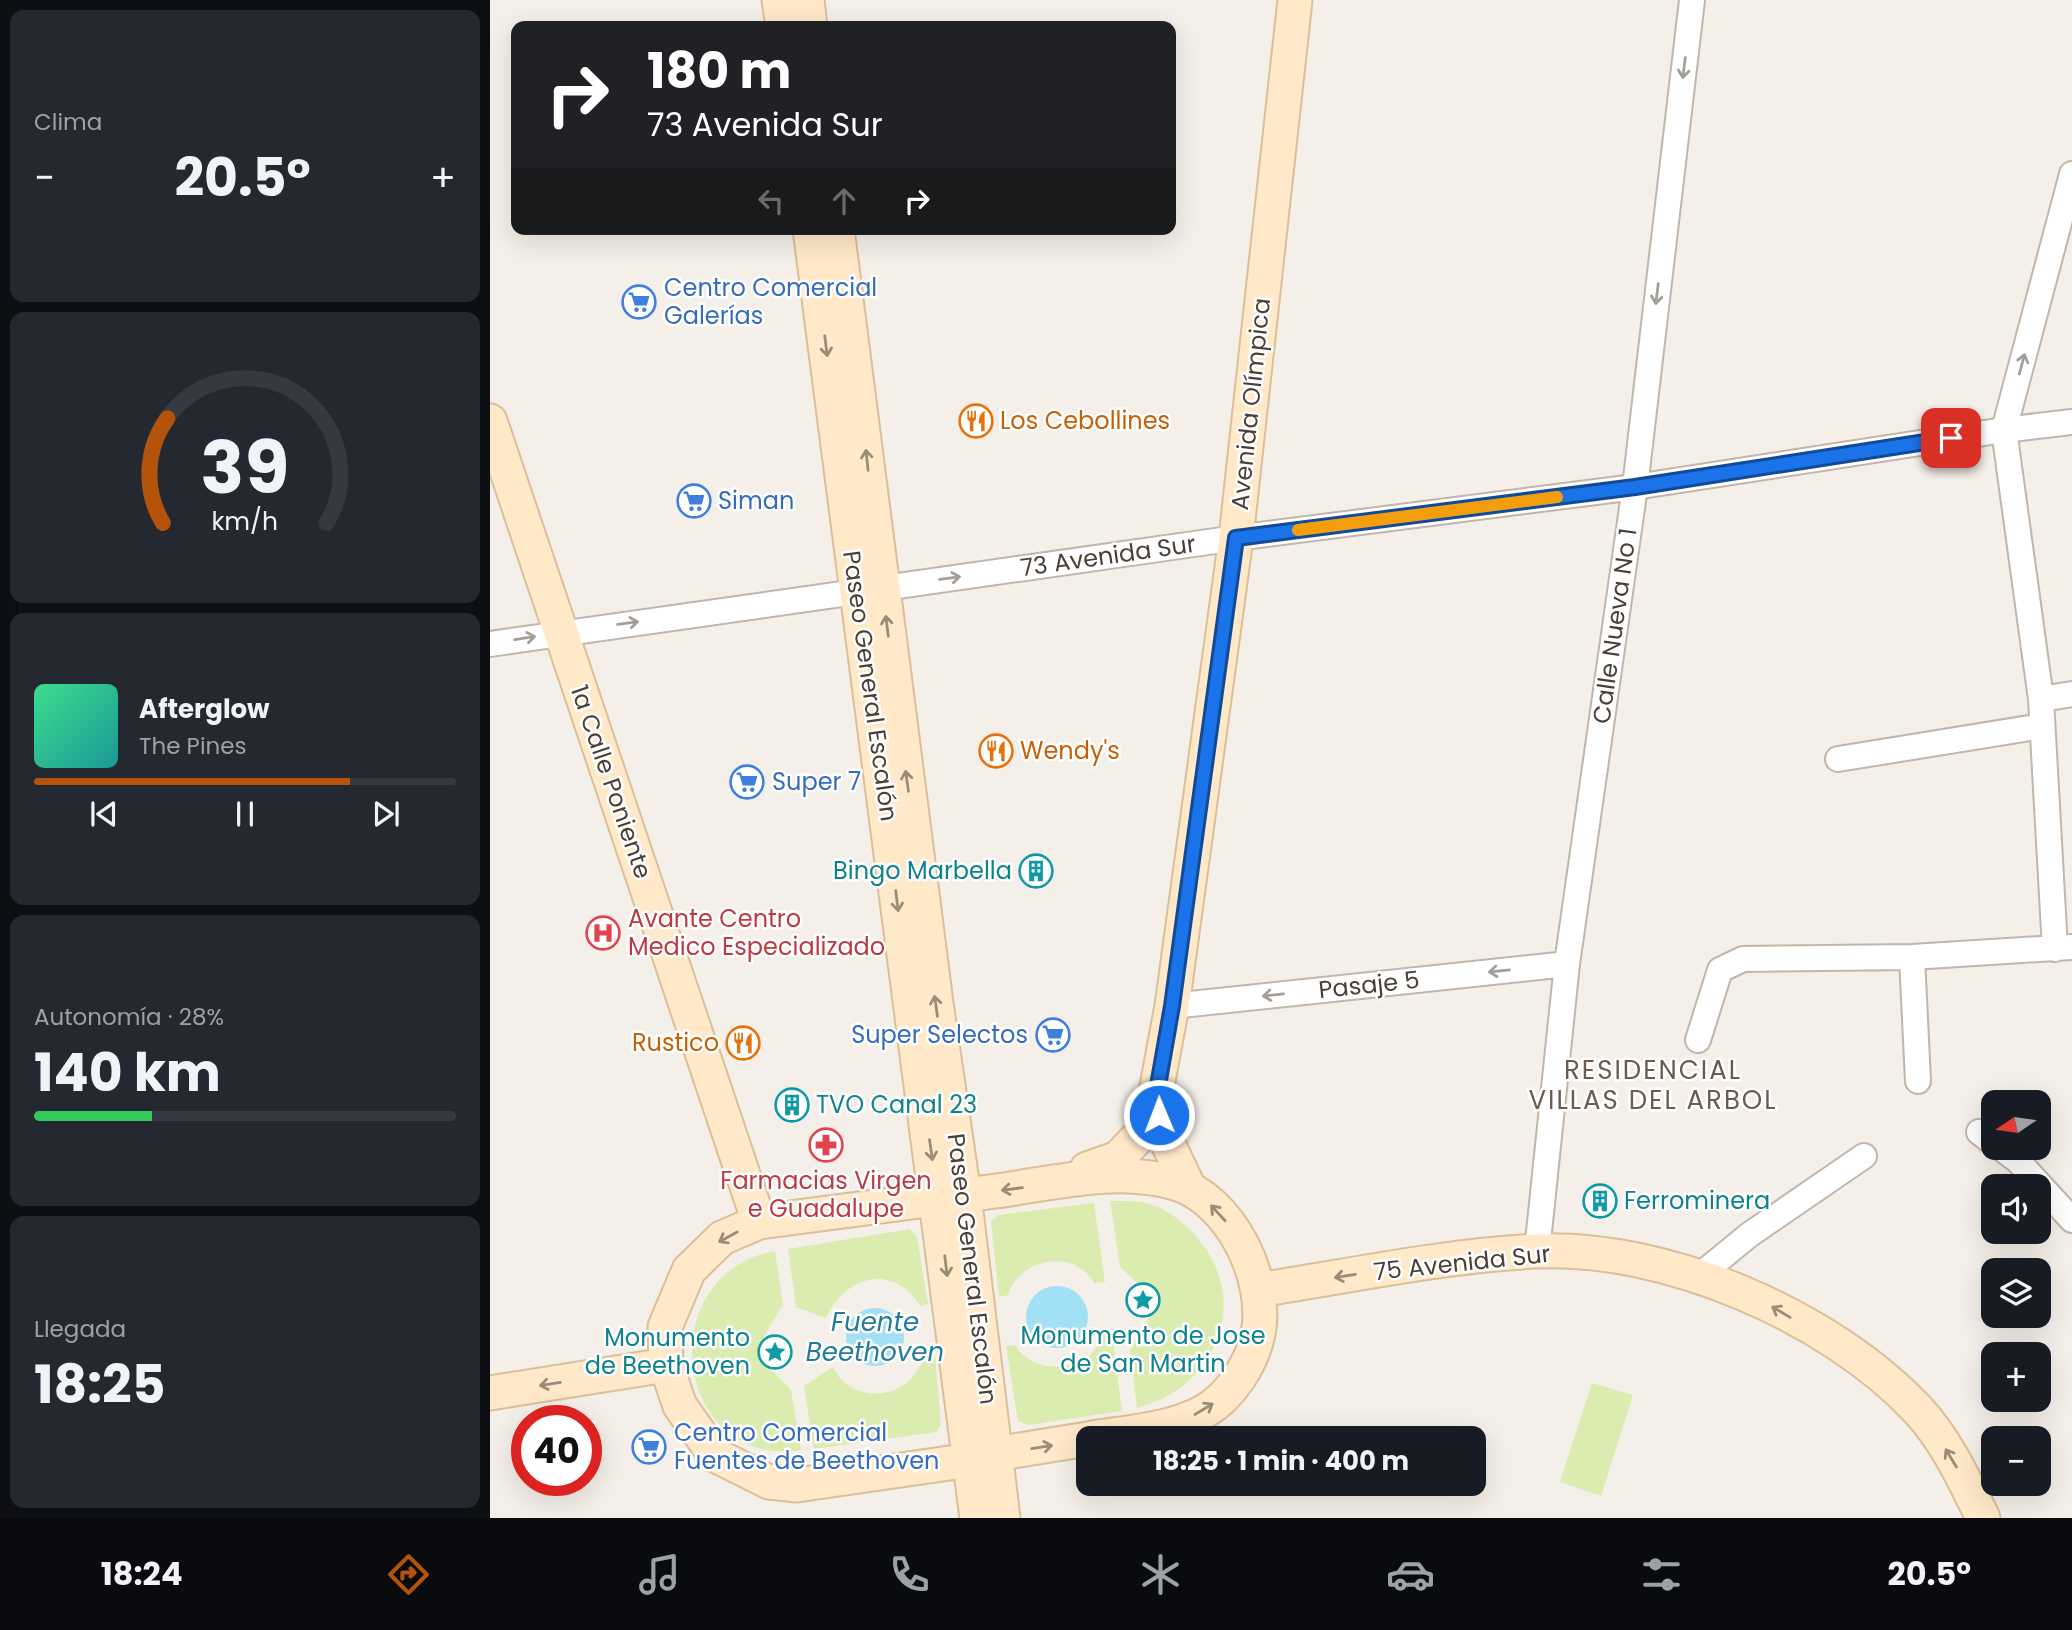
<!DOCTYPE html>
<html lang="es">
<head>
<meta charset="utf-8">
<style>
	:root { --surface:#171b24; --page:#242831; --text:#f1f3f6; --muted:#9ea1a6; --line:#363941; --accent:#b45309 }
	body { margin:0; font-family:Poppins,sans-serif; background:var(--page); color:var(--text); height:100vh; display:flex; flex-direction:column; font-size:26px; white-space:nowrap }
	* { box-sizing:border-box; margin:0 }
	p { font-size:23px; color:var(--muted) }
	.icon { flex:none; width:38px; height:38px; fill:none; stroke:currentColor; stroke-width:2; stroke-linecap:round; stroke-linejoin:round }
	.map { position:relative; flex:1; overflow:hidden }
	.details { display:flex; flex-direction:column; gap:10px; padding:10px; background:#0d0f14; width:490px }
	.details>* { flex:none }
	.guide { position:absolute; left:21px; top:21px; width:665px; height:214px; border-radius:14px; box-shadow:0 7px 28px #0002; background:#202124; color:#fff; overflow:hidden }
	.needle { width:46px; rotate:257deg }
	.buttons { position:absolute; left:1491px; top:1090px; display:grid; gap:14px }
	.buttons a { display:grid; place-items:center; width:70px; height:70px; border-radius:14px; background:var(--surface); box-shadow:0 7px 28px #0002; font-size:35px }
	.speed { position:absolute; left:21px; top:1405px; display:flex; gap:14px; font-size:35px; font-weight:700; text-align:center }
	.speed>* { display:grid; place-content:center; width:91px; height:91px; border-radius:50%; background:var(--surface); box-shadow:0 7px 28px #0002; line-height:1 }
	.speed .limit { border:10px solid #d22; background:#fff; color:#111 }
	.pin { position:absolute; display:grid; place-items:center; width:60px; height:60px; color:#fff; margin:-30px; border-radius:14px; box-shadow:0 4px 10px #0006 }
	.me { position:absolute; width:77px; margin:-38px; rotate:359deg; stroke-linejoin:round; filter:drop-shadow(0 0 5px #0008) }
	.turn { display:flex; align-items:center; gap:24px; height:147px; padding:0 21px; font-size:32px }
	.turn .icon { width:91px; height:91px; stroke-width:2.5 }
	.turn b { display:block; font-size:49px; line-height:60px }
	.lanes { display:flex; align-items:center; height:66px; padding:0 21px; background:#0003; justify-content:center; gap:35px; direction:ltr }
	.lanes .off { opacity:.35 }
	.big { font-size:52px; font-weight:700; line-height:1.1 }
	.details .tile { flex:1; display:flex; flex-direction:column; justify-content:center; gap:10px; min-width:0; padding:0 24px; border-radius:14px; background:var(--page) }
	.details .dial { align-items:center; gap:0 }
	.dial svg { height:182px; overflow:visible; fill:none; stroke:var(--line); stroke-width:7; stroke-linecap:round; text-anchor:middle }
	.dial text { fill:var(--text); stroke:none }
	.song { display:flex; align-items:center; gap:21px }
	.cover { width:84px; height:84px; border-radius:10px; background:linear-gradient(135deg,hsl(150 70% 55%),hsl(180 70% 35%)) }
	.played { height:7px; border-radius:4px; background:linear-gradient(90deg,var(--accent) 75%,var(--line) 75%) }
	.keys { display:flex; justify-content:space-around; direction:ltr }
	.heat { display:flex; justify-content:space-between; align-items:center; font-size:38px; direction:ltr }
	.charge { height:10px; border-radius:5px; background:linear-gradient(90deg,#34c759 28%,var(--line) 0) }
	.trip { position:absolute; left:586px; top:1426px; width:410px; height:70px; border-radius:14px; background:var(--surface); box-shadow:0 7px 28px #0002; font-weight:700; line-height:70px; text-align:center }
	.tab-bar { display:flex; height:112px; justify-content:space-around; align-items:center; background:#090b0e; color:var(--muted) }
	.tab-bar .icon { width:49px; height:49px }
	.tab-bar .selected { color:var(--accent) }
	.tab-bar b { font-size:32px; color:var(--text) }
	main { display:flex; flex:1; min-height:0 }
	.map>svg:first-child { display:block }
	.green { fill:#daecaf }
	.water { fill:#a1e0f5 }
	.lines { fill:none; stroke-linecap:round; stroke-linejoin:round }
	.street-casing { stroke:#c2b6aa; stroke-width:28 }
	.secondary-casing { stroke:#dbbf98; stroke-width:37 }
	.street { stroke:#fff; stroke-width:24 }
	.secondary { stroke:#ffe9c9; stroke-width:33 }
	.oneway { stroke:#a49f9a }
	.oneway2 { stroke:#9b8c78 }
	.route-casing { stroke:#114b97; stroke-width:18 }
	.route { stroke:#1a73e8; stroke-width:12 }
	.slow { stroke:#f59e0b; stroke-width:12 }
	.labels { text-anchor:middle; stroke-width:5; stroke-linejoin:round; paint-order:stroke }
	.shop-label { font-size:24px; fill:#366cbe; stroke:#fff; text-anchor:start }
	.street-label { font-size:24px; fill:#493f36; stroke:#fff }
	.food-label { font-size:24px; fill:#c56008; stroke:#fff; text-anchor:start }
	.culture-label { font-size:24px; fill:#0d838f; stroke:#fff; text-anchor:end }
	.health-label { font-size:24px; fill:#be3a42; stroke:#fff; text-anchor:start }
	.neighbourhood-label { font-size:26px; letter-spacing:2px; fill:#6d5b4d; stroke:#fff }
	.water-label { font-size:26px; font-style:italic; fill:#237b9b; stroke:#fff }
</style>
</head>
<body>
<main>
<section class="details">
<div class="tile"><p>Clima</p>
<div class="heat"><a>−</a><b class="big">20.5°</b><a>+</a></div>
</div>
<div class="tile dial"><svg viewBox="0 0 100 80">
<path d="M14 69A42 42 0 1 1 86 69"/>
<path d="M14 69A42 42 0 0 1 16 23" stroke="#b45309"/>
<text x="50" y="56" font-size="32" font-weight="700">39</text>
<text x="50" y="72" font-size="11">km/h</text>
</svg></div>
<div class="tile">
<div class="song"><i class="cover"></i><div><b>Afterglow</b><p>The Pines</p></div></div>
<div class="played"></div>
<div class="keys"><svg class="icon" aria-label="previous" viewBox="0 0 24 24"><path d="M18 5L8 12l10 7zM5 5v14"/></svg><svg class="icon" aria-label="pause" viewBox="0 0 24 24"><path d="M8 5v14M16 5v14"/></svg><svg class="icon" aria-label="next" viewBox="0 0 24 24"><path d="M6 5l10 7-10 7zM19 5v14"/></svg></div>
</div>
<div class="tile"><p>Autonomía · 28%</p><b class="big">140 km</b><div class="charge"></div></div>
<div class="tile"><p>Llegada</p><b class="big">18:25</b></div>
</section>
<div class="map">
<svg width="1582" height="1518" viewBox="0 0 1582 1518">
	<rect width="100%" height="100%" fill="#f5efe9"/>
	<path class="green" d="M620,1201C633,1201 650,1200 663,1205C678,1210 691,1221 702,1232C764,1296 729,1387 647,1408L640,1351L664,1308L662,1296L630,1267Z
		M604,1203L615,1282L604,1283C585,1247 528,1259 518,1295L509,1297L501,1221L509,1215Z
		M420,1229L427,1237L438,1304L430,1306C403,1262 355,1276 336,1318L306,1307L298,1249Z
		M285,1251L293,1304L268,1347L271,1359L301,1390L311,1450C184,1470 159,1274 285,1251Z
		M622,1333L632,1411L538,1425L528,1421L516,1346L525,1345C543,1377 605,1374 611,1334Z
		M445,1355L451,1424L446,1432L324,1449L314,1386L343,1367C356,1396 395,1402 419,1381C426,1375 430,1366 434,1358Z
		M1102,1383L1143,1395L1111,1496L1070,1482Z"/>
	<path class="water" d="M536 1317a31 31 0 1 1 62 0a31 31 0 1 1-62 0Z
		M356 1337a29 29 0 1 1 58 0a29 29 0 1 1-58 0Z"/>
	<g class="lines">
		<defs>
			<path id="street" d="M0,644L746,538L1145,487L1514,430L1582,422
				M1551,699L1582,694
				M1348,759L1552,726
				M1565,949L1551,699L1514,430L1582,174
				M1422,957L1428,1081
				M682,1006L1077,964
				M1208,1040L1230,970L1253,959L1422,957L1581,947
				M1489,1132L1503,1143
				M1511,1148L1528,1161L1582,1220
				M1047,1251L1077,964L1145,487L1202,0
				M1209,1276L1259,1235L1374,1156"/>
			<path id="secondary" d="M289,0L293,26
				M317,0L320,26
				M320,229L487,1518
				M347,229L446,1003L474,1195L513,1518
				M0,421L269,1222
				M665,1097L673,1133L699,1188
				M597,1169L628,1158L653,1132L665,1097L682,1006L746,538L805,0
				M768,1290C859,1276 953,1256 1046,1251C1175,1245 1340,1316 1428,1410C1456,1440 1475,1481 1493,1518
				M0,1393L176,1365
				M505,1454L598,1439
				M480,1460L307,1485L279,1482L225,1455L190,1406L176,1365L175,1327L199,1270L232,1238L269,1222C348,1211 427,1201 506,1191C564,1183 627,1166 685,1183C740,1199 779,1278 768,1334C762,1363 741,1396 715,1411C681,1430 639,1432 602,1438"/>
		</defs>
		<use href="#street" class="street-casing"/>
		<use href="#secondary" class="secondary-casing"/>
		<use href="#street" class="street"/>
		<use href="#secondary" class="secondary"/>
	</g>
	<defs><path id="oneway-shaft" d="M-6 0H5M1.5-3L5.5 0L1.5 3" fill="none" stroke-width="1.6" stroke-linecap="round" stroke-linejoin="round" transform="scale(1.75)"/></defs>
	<g class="oneway">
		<use href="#oneway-shaft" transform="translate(1194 68) rotate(97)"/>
		<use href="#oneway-shaft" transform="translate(1167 294) rotate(97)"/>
		<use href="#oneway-shaft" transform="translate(1532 364) rotate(-75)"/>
		<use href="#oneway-shaft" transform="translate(460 578) rotate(-8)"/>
		<use href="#oneway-shaft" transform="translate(138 623) rotate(-8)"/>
		<use href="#oneway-shaft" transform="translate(35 638) rotate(-9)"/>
		<use href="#oneway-shaft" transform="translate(1009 971) rotate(174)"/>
		<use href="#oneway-shaft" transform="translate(783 995) rotate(174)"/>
	</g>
	<g class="oneway2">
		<use href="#oneway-shaft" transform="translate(336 346) rotate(83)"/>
		<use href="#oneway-shaft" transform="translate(377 460) rotate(-96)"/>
		<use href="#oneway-shaft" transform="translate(397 626) rotate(-97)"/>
		<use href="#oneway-shaft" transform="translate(417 781) rotate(-98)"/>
		<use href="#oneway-shaft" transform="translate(407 901) rotate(83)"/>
		<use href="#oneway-shaft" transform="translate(446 1006) rotate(-98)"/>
		<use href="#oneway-shaft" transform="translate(441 1150) rotate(82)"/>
		<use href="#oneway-shaft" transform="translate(522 1189) rotate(173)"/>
		<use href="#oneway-shaft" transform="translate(728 1213) rotate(-133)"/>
		<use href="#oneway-shaft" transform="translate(238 1237) rotate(151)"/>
		<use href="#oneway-shaft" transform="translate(456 1266) rotate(83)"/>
		<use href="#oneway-shaft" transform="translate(855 1276) rotate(171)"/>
		<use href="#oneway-shaft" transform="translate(1291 1312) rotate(-149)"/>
		<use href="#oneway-shaft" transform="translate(60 1384) rotate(171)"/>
		<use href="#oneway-shaft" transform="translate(714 1409) rotate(-31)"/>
		<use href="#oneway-shaft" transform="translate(552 1447) rotate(-9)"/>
		<use href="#oneway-shaft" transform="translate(1461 1458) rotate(-121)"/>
	</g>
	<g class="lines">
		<defs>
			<path id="route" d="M669,1115L666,1097L682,1006L746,538L1145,487L1461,438"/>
		</defs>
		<use href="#route" class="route-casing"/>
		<use href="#route" class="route"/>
		<path class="slow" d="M808,530L1067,497"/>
	</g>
	<defs>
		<symbol id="supermarket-ring" viewBox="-11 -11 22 22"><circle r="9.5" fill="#fff" stroke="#3f7fe0" stroke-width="1.5"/><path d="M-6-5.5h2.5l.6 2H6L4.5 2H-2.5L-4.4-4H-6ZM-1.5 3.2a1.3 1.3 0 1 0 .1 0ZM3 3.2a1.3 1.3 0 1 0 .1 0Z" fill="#3f7fe0"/></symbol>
		<symbol id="restaurant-ring" viewBox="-11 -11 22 22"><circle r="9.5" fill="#fff" stroke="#e8710a" stroke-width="1.5"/><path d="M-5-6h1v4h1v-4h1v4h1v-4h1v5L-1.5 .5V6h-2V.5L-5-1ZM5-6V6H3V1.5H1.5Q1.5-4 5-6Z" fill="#e8710a"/></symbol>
		<symbol id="building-ring" viewBox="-11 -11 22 22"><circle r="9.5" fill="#fff" stroke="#0f9aa8" stroke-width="1.5"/><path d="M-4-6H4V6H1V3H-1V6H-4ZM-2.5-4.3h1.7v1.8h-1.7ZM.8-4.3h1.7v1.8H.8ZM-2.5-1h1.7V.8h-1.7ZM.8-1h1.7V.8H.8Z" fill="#0f9aa8"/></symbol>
		<symbol id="hospital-ring" viewBox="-11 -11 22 22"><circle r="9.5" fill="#fff" stroke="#e0444e" stroke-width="1.5"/><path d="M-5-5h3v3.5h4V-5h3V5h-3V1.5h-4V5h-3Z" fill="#e0444e"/></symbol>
		<symbol id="pharmacy-ring" viewBox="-11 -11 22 22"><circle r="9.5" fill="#fff" stroke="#e0444e" stroke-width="1.5"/><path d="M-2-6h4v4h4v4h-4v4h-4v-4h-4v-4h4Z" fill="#e0444e"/></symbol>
		<symbol id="sight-ring" viewBox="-11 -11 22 22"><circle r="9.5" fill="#fff" stroke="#0f9aa8" stroke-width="1.5"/><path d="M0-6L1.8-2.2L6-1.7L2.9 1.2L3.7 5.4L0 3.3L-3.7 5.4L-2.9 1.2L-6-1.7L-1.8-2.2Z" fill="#0f9aa8"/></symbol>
	</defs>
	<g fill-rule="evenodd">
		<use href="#supermarket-ring" x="130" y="283" width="38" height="38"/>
		<use href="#restaurant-ring" x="467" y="402" width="38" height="38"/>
		<use href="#supermarket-ring" x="185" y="482" width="38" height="38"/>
		<use href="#restaurant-ring" x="487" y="732" width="38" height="38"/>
		<use href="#supermarket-ring" x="238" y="763" width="38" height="38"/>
		<use href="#building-ring" x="527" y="852" width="38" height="38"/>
		<use href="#hospital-ring" x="94" y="914" width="38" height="38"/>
		<use href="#supermarket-ring" x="544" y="1016" width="38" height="38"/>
		<use href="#restaurant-ring" x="234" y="1024" width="38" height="38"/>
		<use href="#building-ring" x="283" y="1086" width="38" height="38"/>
		<use href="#pharmacy-ring" x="317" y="1126" width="38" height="38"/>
		<use href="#building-ring" x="1091" y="1182" width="38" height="38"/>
		<use href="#sight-ring" x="634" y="1281" width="38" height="38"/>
		<use href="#sight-ring" x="266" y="1333" width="38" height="38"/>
		<use href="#supermarket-ring" x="140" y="1428" width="38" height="38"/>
	</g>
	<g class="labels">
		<g class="shop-label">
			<text x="174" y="296">Centro Comercial<tspan x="174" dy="28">Galerías</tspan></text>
			<text x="228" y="509">Siman</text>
			<text x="282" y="790">Super 7</text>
			<text x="538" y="1043" text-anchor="end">Super Selectos</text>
			<text x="184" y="1441">Centro Comercial<tspan x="184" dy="28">Fuentes de Beethoven</tspan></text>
		</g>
		<g class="street-label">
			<text transform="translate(761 404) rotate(-84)" y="8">Avenida Olímpica</text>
			<text transform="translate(618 556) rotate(-8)" y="8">73 Avenida Sur</text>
			<text transform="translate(1125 626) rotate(-82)" y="8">Calle Nueva No 1</text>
			<text transform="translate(380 686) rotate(82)" y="8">Paseo General Escalón</text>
			<text transform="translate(121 782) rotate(71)" y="8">1a Calle Poniente</text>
			<text transform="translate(879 985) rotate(-6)" y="8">Pasaje 5</text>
			<text transform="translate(972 1263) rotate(-6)" y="8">75 Avenida Sur</text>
			<text transform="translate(482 1269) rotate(83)" y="8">Paseo General Escalón</text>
		</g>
		<g class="food-label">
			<text x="510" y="429">Los Cebollines</text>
			<text x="530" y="759">Wendy's</text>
			<text x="229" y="1051" text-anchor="end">Rustico</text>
		</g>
		<g class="culture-label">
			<text x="522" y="879">Bingo Marbella</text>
			<text x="326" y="1113" text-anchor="start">TVO Canal 23</text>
			<text x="1134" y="1209" text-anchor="start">Ferrominera</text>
			<text x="653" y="1344" text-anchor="middle">Monumento de Jose<tspan x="653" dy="28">de San Martin</tspan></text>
			<text x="260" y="1346">Monumento<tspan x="260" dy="28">de Beethoven</tspan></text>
		</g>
		<g class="health-label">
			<text x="138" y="927">Avante Centro<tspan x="138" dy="28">Medico Especializado</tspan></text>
			<text x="336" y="1189" text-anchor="middle">Farmacias Virgen<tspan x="336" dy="28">e Guadalupe</tspan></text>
		</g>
		<g class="neighbourhood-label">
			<text x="1163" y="1079">RESIDENCIAL<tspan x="1163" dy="30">VILLAS DEL ARBOL</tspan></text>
		</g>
		<g class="water-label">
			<text x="385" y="1331">Fuente<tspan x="385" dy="30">Beethoven</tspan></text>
		</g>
	</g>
</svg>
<div class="buttons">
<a><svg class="needle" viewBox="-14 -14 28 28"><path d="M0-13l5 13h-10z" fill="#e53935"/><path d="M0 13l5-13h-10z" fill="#9ea1a6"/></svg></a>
<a><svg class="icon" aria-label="sound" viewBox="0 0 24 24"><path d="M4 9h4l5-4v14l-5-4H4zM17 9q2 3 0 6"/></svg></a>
<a><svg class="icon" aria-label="layers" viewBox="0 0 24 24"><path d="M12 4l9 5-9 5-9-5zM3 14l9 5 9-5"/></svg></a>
<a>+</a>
<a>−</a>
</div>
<div class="speed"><div class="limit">40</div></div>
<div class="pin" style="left:1461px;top:438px;background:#d93025"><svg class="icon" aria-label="arrive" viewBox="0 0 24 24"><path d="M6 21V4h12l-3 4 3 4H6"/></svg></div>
<svg class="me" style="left:669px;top:1115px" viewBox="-20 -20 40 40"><circle r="17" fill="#1a73e8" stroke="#fff" stroke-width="3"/><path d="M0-11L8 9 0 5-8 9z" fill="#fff"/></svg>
<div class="trip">18:25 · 1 min · 400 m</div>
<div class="guide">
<div class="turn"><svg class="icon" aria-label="right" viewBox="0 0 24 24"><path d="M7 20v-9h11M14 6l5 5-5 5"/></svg><div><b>180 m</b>73 Avenida Sur</div></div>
<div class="lanes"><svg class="icon off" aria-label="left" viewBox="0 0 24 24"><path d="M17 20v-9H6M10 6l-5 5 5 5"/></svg><svg class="icon off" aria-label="ahead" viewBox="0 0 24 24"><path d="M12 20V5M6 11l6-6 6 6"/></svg><svg class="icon" aria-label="right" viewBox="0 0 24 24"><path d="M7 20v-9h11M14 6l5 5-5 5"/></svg></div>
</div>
</div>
</main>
<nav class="tab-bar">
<b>18:24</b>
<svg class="icon selected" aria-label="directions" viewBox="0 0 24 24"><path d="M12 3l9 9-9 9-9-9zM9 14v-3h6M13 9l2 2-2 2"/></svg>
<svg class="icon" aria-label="music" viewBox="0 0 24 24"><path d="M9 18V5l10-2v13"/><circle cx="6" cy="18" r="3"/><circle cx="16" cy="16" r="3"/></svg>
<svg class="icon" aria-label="phone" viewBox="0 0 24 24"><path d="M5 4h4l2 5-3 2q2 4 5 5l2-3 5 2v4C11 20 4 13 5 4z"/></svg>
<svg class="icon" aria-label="climate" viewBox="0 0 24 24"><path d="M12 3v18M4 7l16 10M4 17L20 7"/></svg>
<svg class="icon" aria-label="car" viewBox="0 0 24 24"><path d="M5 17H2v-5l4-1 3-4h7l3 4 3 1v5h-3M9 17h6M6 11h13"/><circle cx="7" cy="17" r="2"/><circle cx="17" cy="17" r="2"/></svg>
<svg class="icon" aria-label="filters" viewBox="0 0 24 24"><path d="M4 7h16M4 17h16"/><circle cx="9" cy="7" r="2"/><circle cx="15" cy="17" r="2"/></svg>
<b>20.5°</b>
</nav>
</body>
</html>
